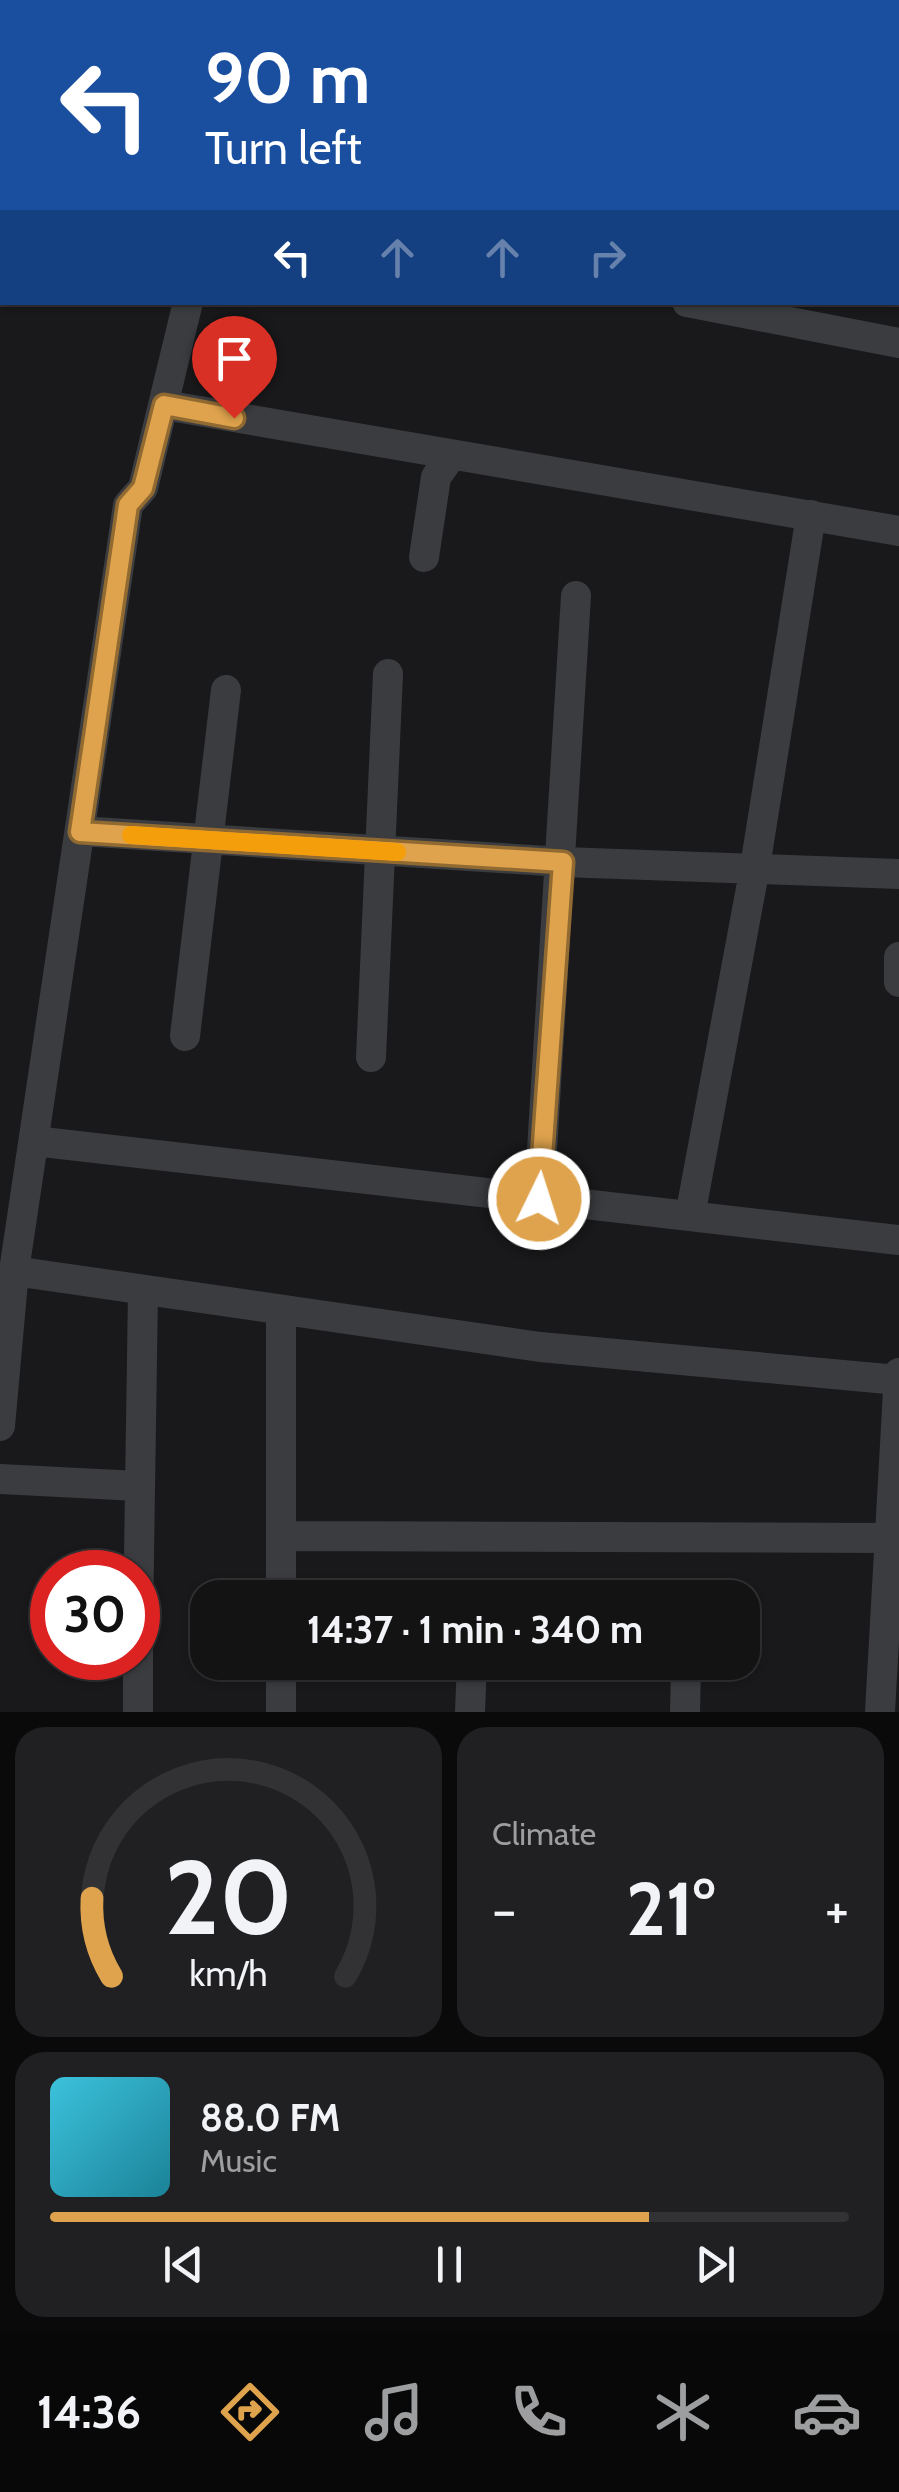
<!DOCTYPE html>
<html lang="en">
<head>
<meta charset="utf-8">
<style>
	:root { --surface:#131314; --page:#202022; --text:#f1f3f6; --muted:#9d9ea0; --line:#323234; --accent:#dfa34d }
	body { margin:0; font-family:Cabin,sans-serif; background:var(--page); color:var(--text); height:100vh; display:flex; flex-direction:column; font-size:38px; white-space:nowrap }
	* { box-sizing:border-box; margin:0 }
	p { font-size:32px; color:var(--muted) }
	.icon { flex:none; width:55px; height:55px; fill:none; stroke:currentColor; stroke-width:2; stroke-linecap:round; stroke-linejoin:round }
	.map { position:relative; height:1712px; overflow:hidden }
	.drawer { display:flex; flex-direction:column; gap:15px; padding:15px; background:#0a0a0b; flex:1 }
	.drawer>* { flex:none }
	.top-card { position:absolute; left:0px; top:0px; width:900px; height:305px; box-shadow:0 2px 8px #0004,0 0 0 2px var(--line); background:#1a4fa0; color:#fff; overflow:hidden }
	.speed { position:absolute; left:30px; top:1550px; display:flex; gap:20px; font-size:50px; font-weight:700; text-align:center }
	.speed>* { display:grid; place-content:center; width:130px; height:130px; border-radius:50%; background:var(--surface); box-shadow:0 2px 8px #0004,0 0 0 2px var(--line); line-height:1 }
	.speed .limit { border:15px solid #d22; background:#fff; color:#111 }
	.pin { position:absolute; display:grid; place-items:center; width:85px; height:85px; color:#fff; margin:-102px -42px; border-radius:50% 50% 50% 0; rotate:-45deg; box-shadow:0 0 10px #0007 }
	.pin .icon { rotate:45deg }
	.me { position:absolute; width:110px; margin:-55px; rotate:4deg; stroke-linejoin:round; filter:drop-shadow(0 0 8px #0008) }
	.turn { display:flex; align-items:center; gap:35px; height:210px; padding:0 40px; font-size:45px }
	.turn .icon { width:130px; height:130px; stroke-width:2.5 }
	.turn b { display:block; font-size:70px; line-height:85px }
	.lanes { display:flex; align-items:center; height:95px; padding:0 40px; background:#0003; justify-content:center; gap:50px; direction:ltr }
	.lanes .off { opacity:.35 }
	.big { font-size:75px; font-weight:800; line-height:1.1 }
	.drawer .tile { flex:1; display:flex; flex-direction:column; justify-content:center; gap:15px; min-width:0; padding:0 35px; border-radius:30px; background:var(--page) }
	.drawer .dial { align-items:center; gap:0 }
	.dial svg { height:260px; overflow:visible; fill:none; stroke:var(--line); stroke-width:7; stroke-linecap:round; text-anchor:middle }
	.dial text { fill:var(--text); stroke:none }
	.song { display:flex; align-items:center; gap:30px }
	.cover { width:120px; height:120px; border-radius:15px; background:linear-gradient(135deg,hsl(190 70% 55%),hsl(190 70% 35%)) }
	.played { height:10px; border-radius:5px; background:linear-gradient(90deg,var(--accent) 75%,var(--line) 75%) }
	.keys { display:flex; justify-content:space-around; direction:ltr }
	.heat { display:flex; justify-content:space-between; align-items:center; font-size:55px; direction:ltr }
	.drawer .tiles { flex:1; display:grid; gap:15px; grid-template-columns:1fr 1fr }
	.tile:last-child { grid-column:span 2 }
	.trip { position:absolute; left:190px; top:1580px; width:570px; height:100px; border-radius:30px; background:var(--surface); box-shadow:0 2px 8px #0004,0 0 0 2px var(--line); font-weight:800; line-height:100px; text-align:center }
	.dock { display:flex; height:160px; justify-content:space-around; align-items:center; background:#080808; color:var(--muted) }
	.dock .icon { width:70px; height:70px }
	.dock .current { color:var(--accent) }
	.dock b { font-size:45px; color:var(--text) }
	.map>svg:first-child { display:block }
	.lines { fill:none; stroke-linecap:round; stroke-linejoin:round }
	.minor { stroke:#3a3c3f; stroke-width:30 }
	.route-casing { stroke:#916a32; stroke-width:25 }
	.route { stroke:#dfa34d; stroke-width:18 }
	.slow { stroke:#f59e0b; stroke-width:18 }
</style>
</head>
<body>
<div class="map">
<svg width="899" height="1712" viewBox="0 0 899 1712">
	<rect width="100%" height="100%" fill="#19191b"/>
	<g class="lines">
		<path class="minor" d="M569,0H603
			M81,2L82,0
			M229,2V0
			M898,207H899
			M0,278L2,277
			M687,302L899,343
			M164,405L899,531
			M424,557L436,477L451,456
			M80,831L563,862L899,874
			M899,957V982
			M185,1036L226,690
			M371,1057L388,674
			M34,1141L899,1240
			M539,1199L576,596
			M690,1216L755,867L811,515
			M14,1271L540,1347L898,1380
			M281,1312V1598
			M0,1426L14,1271L128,505L143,488L188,302
			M0,1479L138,1486
			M282,1536L889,1538
			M138,1622L143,1291
			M138,1648V1712
			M281,1712V1662
			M470,1712L472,1662
			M685,1712L686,1669
			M880,1712L899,1373"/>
	</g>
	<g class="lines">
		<defs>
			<path id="route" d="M234,418L164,405L143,488L128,505L80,832L563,862L539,1199"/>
		</defs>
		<use href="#route" class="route-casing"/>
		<use href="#route" class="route"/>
		<path class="slow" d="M131,835L397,852"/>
	</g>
</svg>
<div class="speed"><div class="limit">30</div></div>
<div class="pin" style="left:234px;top:418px;background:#d93025"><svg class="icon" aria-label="arrive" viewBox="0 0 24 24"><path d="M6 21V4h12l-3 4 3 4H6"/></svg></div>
<svg class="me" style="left:539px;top:1199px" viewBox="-20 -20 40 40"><circle r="17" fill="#dfa34d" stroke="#fff" stroke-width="3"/><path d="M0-11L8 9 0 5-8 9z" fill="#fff"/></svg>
<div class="trip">14:37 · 1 min · 340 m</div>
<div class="top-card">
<div class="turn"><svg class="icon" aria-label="left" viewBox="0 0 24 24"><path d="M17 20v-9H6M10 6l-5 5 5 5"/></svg><div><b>90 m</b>Turn left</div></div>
<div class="lanes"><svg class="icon" aria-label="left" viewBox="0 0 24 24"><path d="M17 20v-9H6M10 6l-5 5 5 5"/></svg><svg class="icon off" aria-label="ahead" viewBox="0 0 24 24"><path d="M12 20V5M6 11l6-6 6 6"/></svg><svg class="icon off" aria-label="ahead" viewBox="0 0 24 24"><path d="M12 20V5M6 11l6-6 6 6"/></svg><svg class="icon off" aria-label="right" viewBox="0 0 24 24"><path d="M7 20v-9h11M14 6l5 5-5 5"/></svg></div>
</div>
</div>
<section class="drawer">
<div class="tiles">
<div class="tile dial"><svg viewBox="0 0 100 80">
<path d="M14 69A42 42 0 1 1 86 69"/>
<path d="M14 69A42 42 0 0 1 8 45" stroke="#dfa34d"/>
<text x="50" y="56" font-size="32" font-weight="700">20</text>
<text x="50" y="72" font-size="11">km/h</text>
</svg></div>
<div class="tile"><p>Climate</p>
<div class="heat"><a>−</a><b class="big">21°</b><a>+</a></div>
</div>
<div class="tile">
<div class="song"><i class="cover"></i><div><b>88.0 FM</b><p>Music</p></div></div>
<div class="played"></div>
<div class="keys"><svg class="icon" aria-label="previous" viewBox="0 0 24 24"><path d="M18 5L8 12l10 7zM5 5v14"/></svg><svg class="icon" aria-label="pause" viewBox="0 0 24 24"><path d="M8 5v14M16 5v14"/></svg><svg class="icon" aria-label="next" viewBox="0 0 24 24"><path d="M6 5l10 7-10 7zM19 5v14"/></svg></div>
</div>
</div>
</section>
<nav class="dock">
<b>14:36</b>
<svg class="icon current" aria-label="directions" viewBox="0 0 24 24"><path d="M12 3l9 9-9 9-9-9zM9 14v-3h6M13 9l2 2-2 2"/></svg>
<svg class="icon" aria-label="music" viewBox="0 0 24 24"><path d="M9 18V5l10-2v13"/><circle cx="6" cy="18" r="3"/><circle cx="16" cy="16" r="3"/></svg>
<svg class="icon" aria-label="phone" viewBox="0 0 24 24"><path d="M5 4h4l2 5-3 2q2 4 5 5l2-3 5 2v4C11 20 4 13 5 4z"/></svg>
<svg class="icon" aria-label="climate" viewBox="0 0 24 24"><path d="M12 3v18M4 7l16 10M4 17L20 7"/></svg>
<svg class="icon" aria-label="car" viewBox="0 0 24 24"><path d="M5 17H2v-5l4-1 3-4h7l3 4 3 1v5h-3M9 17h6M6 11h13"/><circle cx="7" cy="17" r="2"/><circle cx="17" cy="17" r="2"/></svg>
</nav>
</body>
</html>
